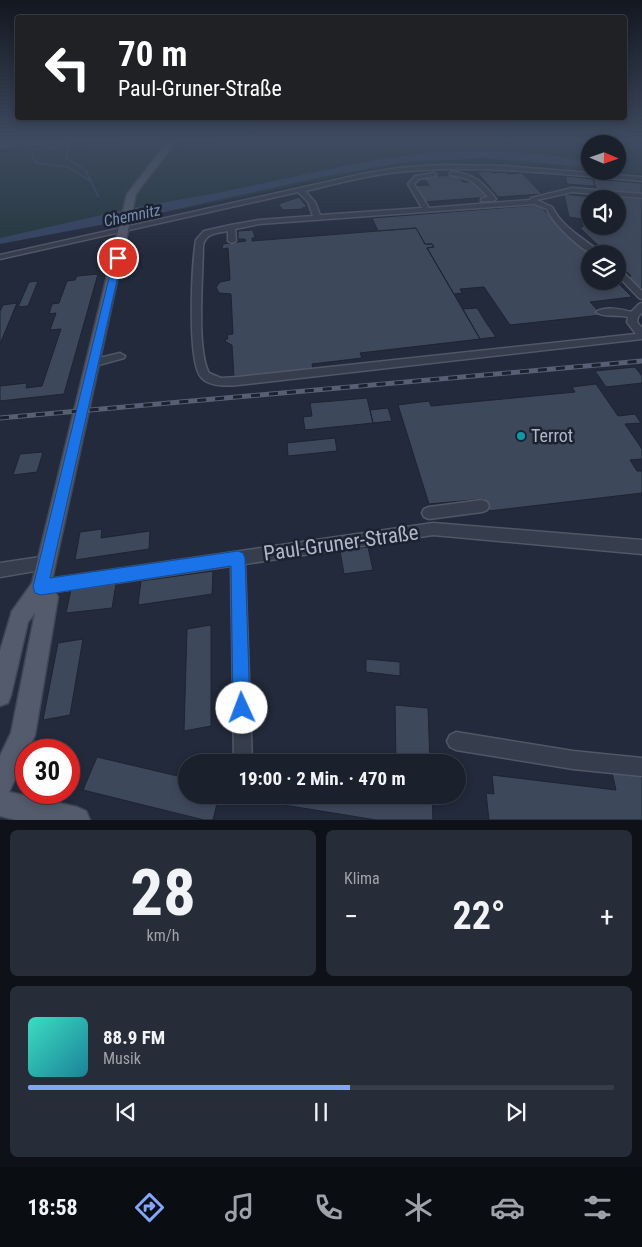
<!DOCTYPE html>
<html lang="de">
<head>
<meta charset="utf-8">
<style>
	:root { --surface:#1a202c; --page:#272d38; --text:#f1f3f6; --muted:#9fa3a9; --line:#383e48; --accent:#83a6fa }
	body { margin:0; font-family:"Roboto Condensed",sans-serif; background:var(--page); color:var(--text); height:100vh; display:flex; flex-direction:column; font-size:19px; white-space:nowrap }
	* { box-sizing:border-box; margin:0 }
	p { font-size:16px; color:var(--muted) }
	.icon { flex:none; width:28px; height:28px; fill:none; stroke:currentColor; stroke-width:2; stroke-linecap:round; stroke-linejoin:round }
	.map { position:relative; height:820px; overflow:hidden }
	.details { display:flex; flex-direction:column; gap:10px; padding:10px; background:#0e1218; flex:1 }
	.details>* { flex:none }
	.hud { position:absolute; left:15px; top:15px; width:612px; height:105px; border-radius:5px; box-shadow:0 2px 8px #0003,0 0 0 1px var(--line); background:#202124; color:#fff; overflow:hidden }
	.needle { width:32px; rotate:92deg }
	.fabs { position:absolute; left:581px; top:135px; display:grid; gap:10px }
	.fabs a { display:grid; place-items:center; width:45px; height:45px; border-radius:50%; background:var(--surface); box-shadow:0 2px 8px #0003,0 0 0 1px var(--line); font-size:25px }
	.speed { position:absolute; left:15px; top:739px; display:flex; gap:10px; font-size:25px; font-weight:700; text-align:center }
	.speed>* { display:grid; place-content:center; width:65px; height:65px; border-radius:50%; background:var(--surface); box-shadow:0 2px 8px #0003,0 0 0 1px var(--line); line-height:1 }
	.speed .limit { border:8px solid #d22; background:#fff; color:#111 }
	.pin { position:absolute; display:grid; place-items:center; width:42px; height:42px; color:#fff; margin:-21px; border:2px solid #fff; border-radius:50%; box-shadow:0 1px 5px #0007 }
	.me { position:absolute; width:55px; margin:-28px; rotate:358deg; stroke-linejoin:round; filter:drop-shadow(0 0 4px #0008) }
	.turn { display:flex; align-items:center; gap:18px; height:105px; padding:0 20px; font-size:22px }
	.turn .icon { width:65px; height:65px; stroke-width:2.5 }
	.turn b { display:block; font-size:35px; line-height:42px }
	.big { font-size:38px; font-weight:700; line-height:1.1 }
	.details .tile { flex:1; display:flex; flex-direction:column; justify-content:center; gap:8px; min-width:0; padding:0 18px; border-radius:8px; background:var(--page) }
	.details .dial { align-items:center; gap:0 }
	.dial b { font-size:65px; line-height:1 }
	.song { display:flex; align-items:center; gap:15px }
	.cover { width:60px; height:60px; border-radius:8px; background:linear-gradient(135deg,hsl(170 70% 55%),hsl(190 70% 35%)) }
	.played { height:5px; border-radius:2px; background:linear-gradient(90deg,var(--accent) 55%,var(--line) 55%) }
	.keys { display:flex; justify-content:space-around; direction:ltr }
	.heat { display:flex; justify-content:space-between; align-items:center; font-size:28px; direction:ltr }
	.details .tiles { flex:1; display:grid; gap:10px; grid-template-columns:1fr 1fr }
	.tile:last-child { grid-column:span 2 }
	.trip { position:absolute; left:178px; top:754px; width:288px; height:50px; border-radius:25px; background:var(--surface); box-shadow:0 2px 8px #0003,0 0 0 1px var(--line); font-weight:700; line-height:50px; text-align:center }
	.dock { display:flex; height:80px; justify-content:space-around; align-items:center; background:#0a0d12; color:var(--muted) }
	.dock .icon { width:35px; height:35px }
	.dock .on { color:var(--accent) }
	.dock b { font-size:22px; color:var(--text) }
	.map>svg:first-child { display:block }
	.green { fill:#24373d }
	.water { fill:#354463 }
	.lines { fill:none; stroke-linecap:round; stroke-linejoin:round }
	.stream { stroke:#354463; stroke-width:2 }
	.building { fill:#3e485b; stroke:#1d2432; fill-rule:evenodd }
	.minor-casing { stroke:#515766; stroke-width:3 }
	.major-casing { stroke:#3f4654; stroke-width:3 }
	.minor { fill:#363d4c; fill-rule:evenodd }
	.major { fill:#535b6c; fill-rule:evenodd }
	.rail-casing { stroke:#576073; stroke-width:5 }
	.rail { stroke:#1b2230; stroke-width:3; stroke-dasharray:9; stroke-linecap:butt }
	.route { fill:#1a73e8; stroke:#114b97 }
	.culture-dot { fill:#0f9aa8; stroke:#1b2230; stroke-width:2 }
	.labels { text-anchor:middle; stroke-width:5; stroke-linejoin:round; paint-order:stroke }
	.far-water-label { font-size:16px; font-style:italic; fill:#788bb0; stroke:#1b2230 }
	.poi-label { font-size:18px; fill:#b1b7c7; stroke:#1b2230; text-anchor:start }
	.near-street-label { font-size:21px; fill:#b1b7c7; stroke:#1b2230 }
</style>
</head>
<body>
<div class="map">
<svg width="642" height="820" viewBox="0 0 642 820">
	<rect width="100%" height="100%" fill="#222a3b"/>
	<path class="green" d="M155,140H167L162,148L252,140H642V174L606,171H618V144H590V170L562,169V166L541,164L534,165L486,162L390,166L134,219L123,214L0,238V152L72,144V147Z"/>
	<path class="water" d="M450,152H499L549,155L590,163V167L482,158L398,163L317,178L137,218L0,244V238L137,207L212,194L369,161L418,154Z"/>
	<g class="lines">
		<path class="stream" d="M74,140L67,145V158L86,171L98,196
			M33,154V150L62,146
			M34,157L35,162L39,163L68,167L92,182"/>
	</g>
	<path class="building" d="M5,140H66L62,144H48L37,147H15L9,150H0V142Z
		M492,171L493,173L506,172L508,174L522,173L542,194L498,197L477,172Z
		M456,175L463,182H476L489,197L423,202L413,186L429,185L423,177Z
		M565,176L593,179L595,186L567,184Z
		M593,179L642,183V195L597,190Z
		M564,194L601,198L600,195L642,199V293L626,277L631,276L618,263V254H607L579,227H583L581,219L569,217ZM590,199H618V226H590Z
		M299,197L307,207L302,208L303,209L283,210L278,204Z
		M539,205L580,244L592,252L590,255V281H616L632,297L590,302L602,315L510,325L484,287L460,289L462,293L454,294L427,248L434,247L432,244H425L416,228L378,231L372,218Z
		M416,228L425,244H432L434,247L427,248L480,339L360,353L362,358L312,364L313,369L234,378L232,345L226,342L225,339H228L227,335L233,334L231,294L219,293L216,287L220,282L230,280L228,248L222,249L223,244L246,241L245,239H238V231L253,230L255,238H252V241Z
		M98,274L64,394L0,401V386L27,383L26,388L42,386L61,329L50,330L56,313L49,314L52,304L59,303L67,281L75,280L77,276Z
		M38,281L28,306L18,307L29,282Z
		M17,303L0,344V311L3,305Z
		M477,308L487,324L496,337L480,339L463,309Z
		M635,367L642,376V383L606,387L595,371Z
		M596,384L618,416L635,414L641,423L625,424L642,449V459L630,460L637,471H642V493L489,511L484,499L429,504L398,405L429,401L431,406L575,392L572,387Z
		M367,398L373,423L305,430L303,417L312,416L310,403Z
		M388,408L392,421L373,423L370,410Z
		M335,438L337,451L288,456L287,443Z
		M43,452L37,472L13,475L20,454Z
		M102,529L101,538L150,531L149,549L75,560L80,532Z
		M368,547L373,570L344,574L340,551Z
		M213,571L212,594L138,605L141,581Z
		M116,584L112,608L66,613L71,589Z
		M211,625V726L184,731L187,629Z
		M83,639L70,715L43,720L58,643Z
		M366,659L400,662V676L366,672Z
		M395,705L428,708L430,762H396Z
		M97,757L186,778V795H219L213,820H204L83,790Z
		M611,768L642,772V820H489L486,793L494,794L492,775L616,790Z
		M285,795H432L433,820H376L284,805Z"/>
	<g class="lines">
		<defs>
			<path id="minor" d="M445,165L506,166L642,177V181C561,174 479,164 398,172C367,175 335,184 305,191L315,202L320,215L422,208L408,184L415,176L434,173L436,174V176L419,179L414,184L429,208L530,200L531,198L572,188L642,194V198L572,192L537,200L552,207C564,230 585,238 602,254C599,254 596,254 594,254C581,251 551,221 547,209L535,204L259,224L235,229L236,241L232,243L228,241V231C217,233 205,233 203,246C203,275 196,349 209,373L221,378L238,377L636,334L627,322L628,317C618,314 604,318 596,312C605,306 622,309 631,312L639,304L642,303V312L638,317L637,322L642,328V339L238,385C227,386 209,387 201,377C187,361 192,263 196,240L204,231L231,225L259,220L313,216L308,202L298,192L0,259V255L367,173L397,168Z
				M452,172C473,173 484,183 496,199L493,201H481V199L488,197C475,182 470,178 450,175V173Z
				M618,269L621,270L642,291V299L639,298L618,276Z
				M120,353L125,356L124,358L95,366L90,362L91,360Z
				M482,500L487,502L489,506L487,510L482,512L429,519L424,517L422,513L424,509L429,507Z
				M433,523L642,540V554L433,535L245,564L252,762H234L231,566L41,594L36,592L34,587L36,582L41,580Z
				M47,556L52,558L54,563L52,568L0,577V563Z
				M456,732L573,751L642,758V776L573,769L456,750L450,747L447,741L450,735Z"/>
			<path id="major" d="M169,140H177L136,194L52,580L51,584L58,597L35,735L28,750H26V755L9,792L77,807L86,811L90,820H16L0,816V756L11,733L35,613L28,622L11,695L8,703L0,706V651L12,611L32,583L127,194Z"/>
		</defs>
		<use href="#minor" class="minor-casing"/>
		<use href="#major" class="major-casing"/>
		<use href="#minor" class="minor"/>
		<use href="#major" class="major"/>
		<defs>
			<path id="rail" d="M0,418L642,361"/>
		</defs>
		<use href="#rail" class="rail-casing"/>
		<use href="#rail" class="rail"/>
	</g>
	<linearGradient id="sky" x2="0" y2="1"><stop stop-color="#131720"/><stop offset="0.55" stop-color="#3e4a60"/><stop offset="1" stop-color="#3e4a60" stop-opacity="0"/></linearGradient>
	<rect width="642" height="255" fill="url(#sky)"/>
	<path class="route" d="M118,256L122,258L50,578L238,551L243,553L245,558L250,708L248,715L242,717L235,715L233,708L231,566L41,595L35,593L33,587L114,258Z"/>
	<circle class="culture-dot" cx="521" cy="436" r="5"/>
	<g class="labels">
		<g class="far-water-label">
			<text transform="translate(132 215) rotate(-12)" y="6">Chemnitz</text>
		</g>
		<g class="poi-label">
			<text x="531" y="442">Terrot</text>
		</g>
		<g class="near-street-label">
			<text transform="translate(341 543) rotate(-8)" y="7">Paul-Gruner-Straße</text>
		</g>
	</g>
</svg>
<div class="fabs">
<a><svg class="needle" viewBox="-14 -14 28 28"><path d="M0-13l5 13h-10z" fill="#e53935"/><path d="M0 13l5-13h-10z" fill="#9fa3a9"/></svg></a>
<a><svg class="icon" aria-label="sound" viewBox="0 0 24 24"><path d="M4 9h4l5-4v14l-5-4H4zM17 9q2 3 0 6"/></svg></a>
<a><svg class="icon" aria-label="layers" viewBox="0 0 24 24"><path d="M12 4l9 5-9 5-9-5zM3 14l9 5 9-5"/></svg></a>
</div>
<div class="speed"><div class="limit">30</div></div>
<div class="pin" style="left:118px;top:258px;background:#d93025"><svg class="icon" aria-label="arrive" viewBox="0 0 24 24"><path d="M6 21V4h12l-3 4 3 4H6"/></svg></div>
<svg class="me" style="left:242px;top:708px" viewBox="-20 -20 40 40"><circle r="19" fill="#fff"/><path d="M0-13L10 11 0 6-10 11z" fill="#1a73e8"/></svg>
<div class="trip">19:00 · 2 Min. · 470 m</div>
<div class="hud">
<div class="turn"><svg class="icon" aria-label="left" viewBox="0 0 24 24"><path d="M17 20v-9H6M10 6l-5 5 5 5"/></svg><div><b>70 m</b>Paul-Gruner-Straße</div></div>
</div>
</div>
<section class="details">
<div class="tiles">
<div class="tile dial"><b>28</b><p>km/h</p></div>
<div class="tile"><p>Klima</p>
<div class="heat"><a>−</a><b class="big">22°</b><a>+</a></div>
</div>
<div class="tile">
<div class="song"><i class="cover"></i><div><b>88.9 FM</b><p>Musik</p></div></div>
<div class="played"></div>
<div class="keys"><svg class="icon" aria-label="previous" viewBox="0 0 24 24"><path d="M18 5L8 12l10 7zM5 5v14"/></svg><svg class="icon" aria-label="pause" viewBox="0 0 24 24"><path d="M8 5v14M16 5v14"/></svg><svg class="icon" aria-label="next" viewBox="0 0 24 24"><path d="M6 5l10 7-10 7zM19 5v14"/></svg></div>
</div>
</div>
</section>
<nav class="dock">
<b>18:58</b>
<svg class="icon on" aria-label="directions" viewBox="0 0 24 24"><path d="M12 3l9 9-9 9-9-9zM9 14v-3h6M13 9l2 2-2 2"/></svg>
<svg class="icon" aria-label="music" viewBox="0 0 24 24"><path d="M9 18V5l10-2v13"/><circle cx="6" cy="18" r="3"/><circle cx="16" cy="16" r="3"/></svg>
<svg class="icon" aria-label="phone" viewBox="0 0 24 24"><path d="M5 4h4l2 5-3 2q2 4 5 5l2-3 5 2v4C11 20 4 13 5 4z"/></svg>
<svg class="icon" aria-label="climate" viewBox="0 0 24 24"><path d="M12 3v18M4 7l16 10M4 17L20 7"/></svg>
<svg class="icon" aria-label="car" viewBox="0 0 24 24"><path d="M5 17H2v-5l4-1 3-4h7l3 4 3 1v5h-3M9 17h6M6 11h13"/><circle cx="7" cy="17" r="2"/><circle cx="17" cy="17" r="2"/></svg>
<svg class="icon" aria-label="filters" viewBox="0 0 24 24"><path d="M4 7h16M4 17h16"/><circle cx="9" cy="7" r="2"/><circle cx="15" cy="17" r="2"/></svg>
</nav>
</body>
</html>
